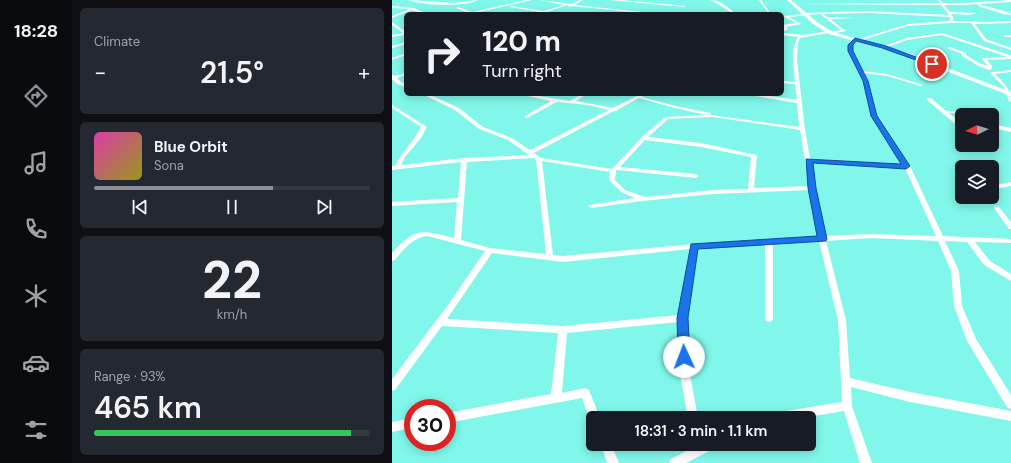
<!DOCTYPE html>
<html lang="en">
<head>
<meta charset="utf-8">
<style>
	:root { --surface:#171b24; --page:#242831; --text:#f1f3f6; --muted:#9ea1a6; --line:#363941; --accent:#8c9099 }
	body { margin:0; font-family:"DM Sans",sans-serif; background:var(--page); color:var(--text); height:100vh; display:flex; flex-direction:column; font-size:15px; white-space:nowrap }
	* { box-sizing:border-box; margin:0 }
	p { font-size:13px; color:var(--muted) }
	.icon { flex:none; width:22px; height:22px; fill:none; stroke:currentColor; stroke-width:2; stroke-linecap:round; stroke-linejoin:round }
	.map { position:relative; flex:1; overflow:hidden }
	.drawer { display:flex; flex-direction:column; gap:8px; padding:8px; background:#0d0f14; width:320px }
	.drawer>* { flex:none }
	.hud { position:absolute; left:12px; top:12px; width:380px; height:84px; border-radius:6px; box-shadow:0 2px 10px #0003; background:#171b24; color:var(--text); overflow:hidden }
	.needle { width:26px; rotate:265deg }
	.buttons { position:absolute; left:563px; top:108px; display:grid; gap:8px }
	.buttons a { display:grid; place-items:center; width:44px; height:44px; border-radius:6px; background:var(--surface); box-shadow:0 2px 10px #0003; font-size:20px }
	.speed { position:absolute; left:12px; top:399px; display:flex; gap:8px; font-size:20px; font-weight:700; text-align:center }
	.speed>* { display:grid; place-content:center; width:52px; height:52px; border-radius:50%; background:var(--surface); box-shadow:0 2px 10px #0003; line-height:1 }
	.speed .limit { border:6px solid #d22; background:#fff; color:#111 }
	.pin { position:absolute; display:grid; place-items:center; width:34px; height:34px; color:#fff; margin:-17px; border:2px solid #fff; border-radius:50%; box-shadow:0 1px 4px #0007 }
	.me { position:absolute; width:44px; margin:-22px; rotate:358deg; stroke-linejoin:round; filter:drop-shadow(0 0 3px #0008) }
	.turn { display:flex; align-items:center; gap:14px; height:84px; padding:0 12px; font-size:18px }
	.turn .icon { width:52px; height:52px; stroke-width:2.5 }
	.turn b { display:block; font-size:28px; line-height:34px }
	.big { font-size:30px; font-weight:600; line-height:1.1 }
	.drawer .card { flex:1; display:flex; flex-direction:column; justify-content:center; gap:6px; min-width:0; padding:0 14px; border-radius:6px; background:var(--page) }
	.drawer .dial { align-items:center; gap:0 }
	.dial b { font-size:52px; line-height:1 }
	.song { display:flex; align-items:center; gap:12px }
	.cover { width:48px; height:48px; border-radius:6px; background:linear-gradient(135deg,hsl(320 70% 55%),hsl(60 70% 35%)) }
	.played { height:4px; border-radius:2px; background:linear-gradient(90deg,var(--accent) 65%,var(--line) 65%) }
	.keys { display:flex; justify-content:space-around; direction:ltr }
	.heat { display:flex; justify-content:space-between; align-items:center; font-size:22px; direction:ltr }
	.charge { height:6px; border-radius:3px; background:linear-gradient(90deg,#34c759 93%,var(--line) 0) }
	.trip { position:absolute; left:194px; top:411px; width:230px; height:40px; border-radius:6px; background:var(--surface); box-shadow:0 2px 10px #0003; font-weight:600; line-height:40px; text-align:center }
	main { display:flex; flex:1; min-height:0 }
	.menu { display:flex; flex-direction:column; width:72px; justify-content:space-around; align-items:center; background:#090b0e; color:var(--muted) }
	.menu .icon { width:28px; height:28px }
	.menu .on { color:var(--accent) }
	.menu b { font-size:18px; color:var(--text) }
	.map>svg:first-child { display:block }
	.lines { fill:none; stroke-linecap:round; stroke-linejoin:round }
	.street { fill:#fff; fill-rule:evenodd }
	.secondary { fill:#fff; fill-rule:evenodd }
	.route { fill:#1a73e8; stroke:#114b97 }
</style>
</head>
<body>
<main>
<nav class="menu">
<b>18:28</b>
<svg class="icon on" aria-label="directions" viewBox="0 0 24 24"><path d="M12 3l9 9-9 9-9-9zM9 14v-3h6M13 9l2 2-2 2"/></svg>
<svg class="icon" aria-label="music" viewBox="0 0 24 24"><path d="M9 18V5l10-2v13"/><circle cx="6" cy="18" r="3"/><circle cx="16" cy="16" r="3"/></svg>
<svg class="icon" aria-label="phone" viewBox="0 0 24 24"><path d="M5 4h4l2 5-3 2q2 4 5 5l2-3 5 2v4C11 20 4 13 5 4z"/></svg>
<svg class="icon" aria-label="climate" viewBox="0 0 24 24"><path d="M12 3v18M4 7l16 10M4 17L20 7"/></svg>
<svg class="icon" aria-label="car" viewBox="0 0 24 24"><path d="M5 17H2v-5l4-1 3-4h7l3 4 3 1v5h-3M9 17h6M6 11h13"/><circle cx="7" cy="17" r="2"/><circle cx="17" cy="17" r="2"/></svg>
<svg class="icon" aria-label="filters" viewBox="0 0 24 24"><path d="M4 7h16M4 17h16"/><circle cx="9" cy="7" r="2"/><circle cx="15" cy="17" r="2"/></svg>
</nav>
<section class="drawer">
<div class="card"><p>Climate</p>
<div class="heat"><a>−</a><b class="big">21.5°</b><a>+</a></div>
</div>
<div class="card">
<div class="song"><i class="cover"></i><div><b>Blue Orbit</b><p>Sona</p></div></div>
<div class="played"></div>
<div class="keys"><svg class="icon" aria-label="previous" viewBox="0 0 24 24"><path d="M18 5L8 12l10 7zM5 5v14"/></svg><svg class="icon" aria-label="pause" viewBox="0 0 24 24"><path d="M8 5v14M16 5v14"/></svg><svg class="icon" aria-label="next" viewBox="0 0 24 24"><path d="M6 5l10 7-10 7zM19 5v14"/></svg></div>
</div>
<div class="card dial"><b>22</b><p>km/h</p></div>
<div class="card"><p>Range · 93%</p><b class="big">465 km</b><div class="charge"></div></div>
</section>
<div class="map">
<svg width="619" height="463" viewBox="0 0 619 463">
	<rect width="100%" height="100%" fill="#80f7ea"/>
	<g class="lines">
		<path class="street" d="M17,0L62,3L86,0C72,7 32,6 17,0Z
			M135,0H140L83,13V14H79L64,8L66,7L80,12Z
			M147,0L180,4L188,0H191L183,5L269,14H259L180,6L178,7L175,5L149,14L148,13V12L118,7L119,6L152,11L172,5Z
			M218,0H229L293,6L292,7Z
			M318,0C328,0 337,8 344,14H341L326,4Z
			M367,0H369L379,14H377Z
			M546,0H548L551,3H573L619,0V2L573,5H552L558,12L584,13L578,15L559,14L562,19L560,21L598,22L619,21V23L583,24L594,39L619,48V50L592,41L579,23H558L516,26L467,41L464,40L461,45V51L471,71L495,74L531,85L529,86L495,76L472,73L476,81L484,116L518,166L551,236L619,239V243L583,242L598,261L619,274V281L592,265L575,242L553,241L567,271L570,306L584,339L619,395V409L615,407L575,341L562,306L559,271L546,241L479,238L434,241L454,320L458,378L518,392L619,411V421L518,402L459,387L460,406L480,463H468L452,411L411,418H376L377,414L381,413L450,402L446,320L427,241L381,244V319L380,321L377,322L374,321L373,319V244L305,248L295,318L297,369L306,418H296L287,369V322L175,333L170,393L193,388L197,390L208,418H201V422H199L190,398L55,423V413L159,394L166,333L50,326L3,390L0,391V379L56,305L93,251L35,236C20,238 12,249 3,260L0,261V253C24,227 30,230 62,238L65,202L0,206V202L66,198L69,162L0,170V166H3C10,151 22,142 29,127L0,108V105L35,127L29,138L13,157L9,165L72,158L137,155L116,140L87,129L63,110L30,94H36L67,108L91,127L120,138L138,150L217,110L196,105L165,102L135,118H133V116L159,101L126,94H135L178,101L190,94H195L184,101L221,108L249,94H254L250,97L283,106L319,113V115L407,127L405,103L357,95L355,94H365L405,100L403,84L390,83V81L403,82C402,67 398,50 406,37L390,35V33L412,35L436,31L437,33L408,38L406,43L405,60L413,129L418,159L511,164L480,116L472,81L457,51V45L462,39L464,40L516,24L557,21L558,19V17L475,13L431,14L435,17L462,18L438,19L454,31L439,34L438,32L449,30L428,14L397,17L409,24L394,27L396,28L395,30L390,32V30L392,28L390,27V25L404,23L391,16L412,14L413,13L475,11L557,15L549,5L400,4L548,3ZM247,98L283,108L314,115L273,117L250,137L220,169L149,158L142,153L222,111H225V110ZM321,117L408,130L417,186L362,188L365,156L364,155L309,143L256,137L276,119ZM253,140L309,147L359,157L356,189L321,190L253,197L233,190L223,180L224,171L225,170L304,178L307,176L304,174L228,167ZM142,158L144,160L154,254L98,248L69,240L75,162ZM150,161L218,172L217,180L229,192L243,198L197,205L196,206L199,208L250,201L321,194L418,190L426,237L302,244L171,256L161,255ZM419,163L513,168L544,236L479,234L433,236ZM298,249L287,315L171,326L55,319L100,253L171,262Z
			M586,4L619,13V15L611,14L586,6Z
			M0,6L22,8L36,14H32L20,10L0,18V16L18,9L0,8Z
			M0,22L14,32V35L0,37V35L11,33L0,25Z
			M550,33L615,54L619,56V59L595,60L600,66L599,70C589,69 579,61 570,56V54L555,48L558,47L574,53V55L587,63L596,66L590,59L591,58L615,57L550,35L515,40L493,48L490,47L514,38Z
			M613,35H619V37H612Z
			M14,42V44L0,48V46Z
			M14,53V55L0,60V58Z
			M619,70V72L603,74C612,83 619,89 619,102L617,101L611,86L598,73L600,72Z
			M14,73V75L5,78L9,82L14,84V87L5,84L0,79V75L3,76Z
			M535,98H539L554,111H581L588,115H583L580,113H557L570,124V129L568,128L535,100Z
			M600,124L619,128V132L600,128Z
			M588,145H594L598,149L597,150H593Z
			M600,182L604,185L619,182V186L603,189L600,187Z
			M605,206L607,207L619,222V229H617L602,208Z
			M21,418V428L0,432V422Z
			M209,444H219L227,463H215Z
			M308,444H324L323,448L294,463H277L279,459Z"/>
		<path class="secondary" d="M395,0H399L425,22L441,32L516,53L619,92V96L512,55L437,34L421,24Z"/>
	</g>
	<path class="route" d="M463,38L494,46L543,64L538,65L490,48L464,41L461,45V51L476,81L485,116L518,166L514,169L421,163L424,188L435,239L434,241L306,249L296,318L298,357L296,360L292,362L288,360L286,357L285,318L299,244L425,236L416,188L414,159L509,164L479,116L471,81L456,51V45Z"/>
</svg>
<div class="buttons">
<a><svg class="needle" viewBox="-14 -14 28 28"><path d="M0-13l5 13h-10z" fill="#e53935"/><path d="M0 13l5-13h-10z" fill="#9ea1a6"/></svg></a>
<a><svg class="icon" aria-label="layers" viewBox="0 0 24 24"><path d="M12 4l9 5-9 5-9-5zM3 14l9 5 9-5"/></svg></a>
</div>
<div class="speed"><div class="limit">30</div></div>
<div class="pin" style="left:540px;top:64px;background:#d93025"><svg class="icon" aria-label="arrive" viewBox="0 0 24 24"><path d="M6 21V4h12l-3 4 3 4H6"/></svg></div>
<svg class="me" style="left:292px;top:357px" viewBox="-20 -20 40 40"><circle r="19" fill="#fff"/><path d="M0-13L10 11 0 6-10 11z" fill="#1a73e8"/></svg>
<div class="trip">18:31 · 3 min · 1.1 km</div>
<div class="hud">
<div class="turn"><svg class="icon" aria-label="right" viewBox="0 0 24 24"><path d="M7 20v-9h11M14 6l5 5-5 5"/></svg><div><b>120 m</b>Turn right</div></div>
</div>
</div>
</main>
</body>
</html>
